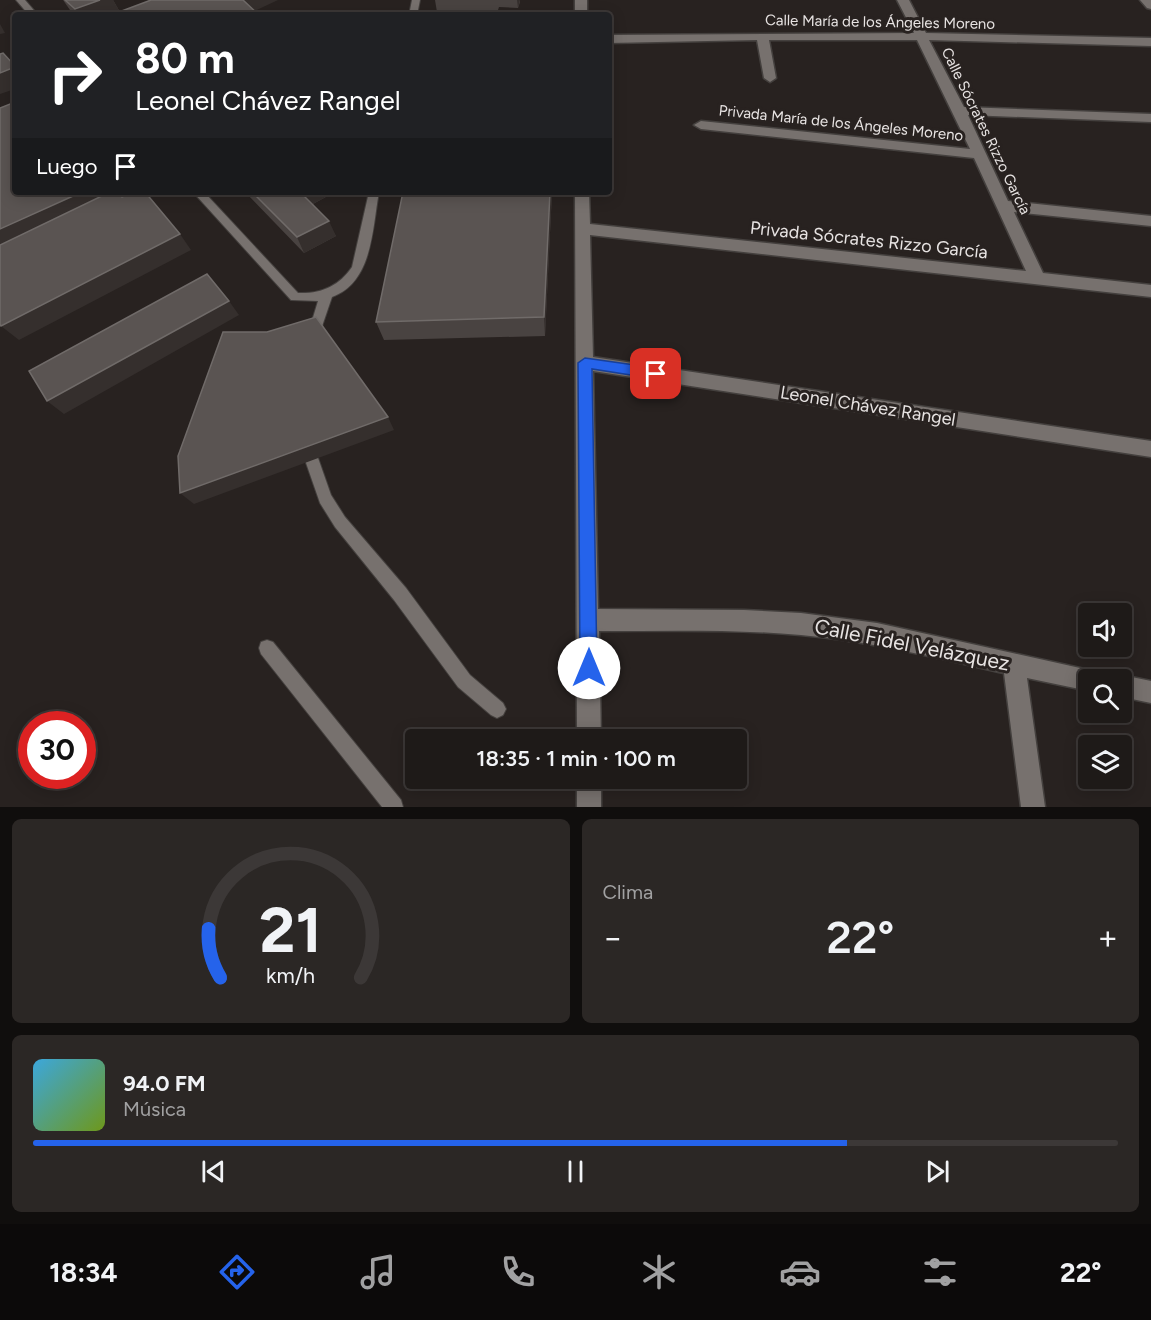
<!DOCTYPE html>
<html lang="es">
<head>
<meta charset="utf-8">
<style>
	:root { --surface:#1e1a18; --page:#2b2725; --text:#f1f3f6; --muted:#a1a1a2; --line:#3c3837; --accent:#2563eb }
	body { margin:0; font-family:Figtree,sans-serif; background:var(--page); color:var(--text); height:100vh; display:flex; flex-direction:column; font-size:22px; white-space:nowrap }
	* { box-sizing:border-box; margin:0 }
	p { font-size:20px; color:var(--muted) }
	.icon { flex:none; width:33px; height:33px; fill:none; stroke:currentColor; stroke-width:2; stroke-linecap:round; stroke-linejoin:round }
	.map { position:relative; height:807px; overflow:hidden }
	.side { display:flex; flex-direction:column; gap:12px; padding:12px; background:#100e0d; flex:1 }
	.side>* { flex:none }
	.guide { position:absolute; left:12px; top:12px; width:600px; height:183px; border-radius:6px; box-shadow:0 3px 15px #0003,0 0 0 2px var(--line); background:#202124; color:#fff; overflow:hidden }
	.controls { position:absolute; left:1078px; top:603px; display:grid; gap:12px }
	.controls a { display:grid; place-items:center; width:54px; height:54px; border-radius:6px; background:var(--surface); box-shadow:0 3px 15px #0003,0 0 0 2px var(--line); font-size:30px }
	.speed { position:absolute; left:18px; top:711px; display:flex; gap:12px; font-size:30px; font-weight:700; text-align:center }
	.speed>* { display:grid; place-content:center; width:78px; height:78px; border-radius:50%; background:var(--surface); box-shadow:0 3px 15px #0003,0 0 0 2px var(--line); line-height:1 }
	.speed .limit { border:9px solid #d22; background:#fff; color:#111 }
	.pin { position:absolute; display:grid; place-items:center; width:51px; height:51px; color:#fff; margin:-26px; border-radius:12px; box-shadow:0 3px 9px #0006 }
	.me { position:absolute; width:66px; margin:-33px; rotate:0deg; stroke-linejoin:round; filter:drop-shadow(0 0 4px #0008) }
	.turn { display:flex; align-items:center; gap:21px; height:126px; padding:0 24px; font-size:27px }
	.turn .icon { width:78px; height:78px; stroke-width:2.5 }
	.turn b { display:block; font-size:42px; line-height:51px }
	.then { display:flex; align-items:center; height:57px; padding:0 24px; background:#0003; gap:12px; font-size:22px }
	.big { font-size:45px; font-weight:600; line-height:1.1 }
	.side .widget { flex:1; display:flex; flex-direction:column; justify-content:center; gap:9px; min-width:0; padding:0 21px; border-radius:9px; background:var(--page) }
	.side .dial { align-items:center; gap:0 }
	.dial svg { height:156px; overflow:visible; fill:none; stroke:var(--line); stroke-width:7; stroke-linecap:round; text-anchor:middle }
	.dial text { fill:var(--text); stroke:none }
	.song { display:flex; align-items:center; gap:18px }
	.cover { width:72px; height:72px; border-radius:9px; background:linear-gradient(135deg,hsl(200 70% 55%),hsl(80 70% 35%)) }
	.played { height:6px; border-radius:3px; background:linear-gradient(90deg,var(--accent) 75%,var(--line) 75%) }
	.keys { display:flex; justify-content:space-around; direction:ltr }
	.heat { display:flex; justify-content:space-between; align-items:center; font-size:33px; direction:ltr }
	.side .tiles { flex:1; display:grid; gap:12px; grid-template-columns:1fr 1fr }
	.widget:last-child { grid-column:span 2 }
	.trip { position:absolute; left:405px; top:729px; width:342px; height:60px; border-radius:6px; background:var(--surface); box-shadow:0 3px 15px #0003,0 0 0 2px var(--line); font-weight:600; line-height:60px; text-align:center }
	.tabs { display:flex; height:96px; justify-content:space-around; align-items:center; background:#0c0a0a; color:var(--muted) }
	.tabs .icon { width:42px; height:42px }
	.tabs .active { color:var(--accent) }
	.tabs b { font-size:27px; color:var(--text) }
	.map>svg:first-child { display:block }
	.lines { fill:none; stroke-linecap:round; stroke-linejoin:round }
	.lane-casing { stroke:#44403e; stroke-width:2 }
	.street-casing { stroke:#44403e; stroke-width:3 }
	.lane { fill:#77716e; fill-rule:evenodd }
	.street { fill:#77716e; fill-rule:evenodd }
	.wall { fill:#494341 }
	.shaded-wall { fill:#352f2d }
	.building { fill:#5a5452; stroke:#706b69; stroke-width:1.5 }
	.route { fill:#2563eb; stroke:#184099; stroke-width:1.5 }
	.labels { text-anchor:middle; stroke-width:6; stroke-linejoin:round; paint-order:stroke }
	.far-street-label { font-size:15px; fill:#e7e3e2; stroke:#282220 }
	.street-label { font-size:18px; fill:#e7e3e2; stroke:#282220 }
	.near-street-label { font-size:21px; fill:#e7e3e2; stroke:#282220 }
</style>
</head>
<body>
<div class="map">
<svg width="1151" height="807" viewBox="0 0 1151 807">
	<rect width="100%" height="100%" fill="#282220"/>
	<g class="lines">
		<defs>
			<path id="lane" d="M16,0H25L38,15H29Z
				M412,0H420L417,15H409Z
				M193,192H204L298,293C321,294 339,286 352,267L369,192H379C372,229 373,282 332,297L318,338H310L308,334L318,301L291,300Z
				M312,454L317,455L331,495L345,517L406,588L470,675L503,703L506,709L503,715L497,718L491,715L458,687L394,600L335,527L320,503L305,460L307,455Z
				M267,640L273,642L401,800L403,807H382L261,654L259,648L261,642Z"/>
			<path id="street" d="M575,0H587V15H575Z
				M897,0H909L926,33L1151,38V46L929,40L964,107L1151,114V122L968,115L1008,201L1151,216V226L1014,212L1043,273L1151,285V297L590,235L593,357L1151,441V457L593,371L598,609L744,610L801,613L877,623L1098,672L1101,680H1089V691L1027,678L1045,807H1021L1004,673C937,658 869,641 801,635C734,629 666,631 599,631L601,740H577L575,192H589L590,224L1026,271L974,158L701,129L694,125L701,121L970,149L917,40H769L776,78L770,82L764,78L757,40L609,43V35L914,33Z
				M1140,0H1151V9L1147,8Z
				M1122,675L1151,681V703L1122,697V680H1113Z
				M577,778H601V807H577Z"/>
		</defs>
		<use href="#lane" class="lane-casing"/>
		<use href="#street" class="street-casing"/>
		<use href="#lane" class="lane"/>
		<use href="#street" class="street"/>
	</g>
	<path class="wall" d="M63,0H113L120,12L255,11L259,15H75L70,10Z
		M435,0H520V2L518,8L499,7L498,10L437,12Z
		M245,192H335L313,204L336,236L304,253Z
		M552,192L545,336L384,340L376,322Z"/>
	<path class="shaded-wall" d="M100,0H113L120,12L113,15H79L75,9Z
		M242,0H278L248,14Z
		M517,0H520L518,8Z
		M0,24L5,33L0,34Z
		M15,67V89L0,94V73Z
		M82,192H142L0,258V229Z
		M300,192H335L307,207Z
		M550,192H552L545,336L544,317Z
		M329,221L336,236L304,253L297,237Z
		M180,234L191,250L19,340L1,326Z
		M229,301L239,315L64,414L47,401Z
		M388,417L394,430L194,504L180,493Z"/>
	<path class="building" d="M65,0H100L75,9Z
		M151,0H243L259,15H111Z
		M3,53L15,66V67L0,73V54Z
		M15,102V192H82L0,229V108Z
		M110,192H118L122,197L133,192H145L180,234L1,326L0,324V245Z
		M252,192H300L329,221L297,237Z
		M403,192H550L544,317L376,322Z
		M207,274L229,301L47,401L29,371Z
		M316,317L388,417L180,493L178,456L223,332H267Z"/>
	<path class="route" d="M585,358L656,368L662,374L656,379L592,369L597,668L595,674L589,676L583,674L580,668L578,363Z"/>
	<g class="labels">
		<g class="far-street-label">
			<text transform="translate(880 22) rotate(1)" y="5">Calle María de los Ángeles Moreno</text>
			<text transform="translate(841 123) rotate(6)" y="5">Privada María de los Ángeles Moreno</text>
			<text transform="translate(986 131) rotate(64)" y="5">Calle Sócrates Rizzo García</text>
		</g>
		<g class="street-label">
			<text transform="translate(869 240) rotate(6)" y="6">Privada Sócrates Rizzo García</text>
			<text transform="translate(868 406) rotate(9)" y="6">Leonel Chávez Rangel</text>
		</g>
		<g class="near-street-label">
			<text transform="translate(912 645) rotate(11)" y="7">Calle Fidel Velázquez</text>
		</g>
	</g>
</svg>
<div class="controls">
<a><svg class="icon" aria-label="sound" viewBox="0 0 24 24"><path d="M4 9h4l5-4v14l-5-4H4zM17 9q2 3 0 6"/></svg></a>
<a><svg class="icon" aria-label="search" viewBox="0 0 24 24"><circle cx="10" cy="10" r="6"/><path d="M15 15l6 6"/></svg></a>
<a><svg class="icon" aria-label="layers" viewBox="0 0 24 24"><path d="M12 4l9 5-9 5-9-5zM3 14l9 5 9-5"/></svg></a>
</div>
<div class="speed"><div class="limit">30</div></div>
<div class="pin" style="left:656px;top:374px;background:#d93025"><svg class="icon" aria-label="arrive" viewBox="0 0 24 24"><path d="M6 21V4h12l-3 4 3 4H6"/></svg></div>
<svg class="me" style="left:589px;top:668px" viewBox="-20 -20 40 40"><circle r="19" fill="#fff"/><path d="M0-13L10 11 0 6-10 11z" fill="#2563eb"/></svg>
<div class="trip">18:35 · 1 min · 100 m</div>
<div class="guide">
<div class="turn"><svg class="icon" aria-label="right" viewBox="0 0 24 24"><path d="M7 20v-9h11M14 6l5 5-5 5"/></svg><div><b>80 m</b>Leonel Chávez Rangel</div></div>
<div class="then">Luego<svg class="icon" aria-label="arrive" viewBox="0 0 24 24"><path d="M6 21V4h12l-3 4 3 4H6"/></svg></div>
</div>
</div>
<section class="side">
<div class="tiles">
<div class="widget dial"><svg viewBox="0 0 100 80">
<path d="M14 69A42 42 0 1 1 86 69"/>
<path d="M14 69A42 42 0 0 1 8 44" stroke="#2563eb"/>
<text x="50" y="56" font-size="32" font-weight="700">21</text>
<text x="50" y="72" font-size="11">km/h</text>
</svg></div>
<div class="widget"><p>Clima</p>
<div class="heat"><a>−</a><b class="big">22°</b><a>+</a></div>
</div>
<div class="widget">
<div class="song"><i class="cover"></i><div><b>94.0 FM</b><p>Música</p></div></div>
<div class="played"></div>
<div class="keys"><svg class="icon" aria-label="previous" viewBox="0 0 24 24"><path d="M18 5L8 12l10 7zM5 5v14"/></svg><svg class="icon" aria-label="pause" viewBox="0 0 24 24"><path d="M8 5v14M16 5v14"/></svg><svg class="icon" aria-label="next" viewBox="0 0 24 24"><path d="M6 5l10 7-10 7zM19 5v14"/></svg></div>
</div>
</div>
</section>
<nav class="tabs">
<b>18:34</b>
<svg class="icon active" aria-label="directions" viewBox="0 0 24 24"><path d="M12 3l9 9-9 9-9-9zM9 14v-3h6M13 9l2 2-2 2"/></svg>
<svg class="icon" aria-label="music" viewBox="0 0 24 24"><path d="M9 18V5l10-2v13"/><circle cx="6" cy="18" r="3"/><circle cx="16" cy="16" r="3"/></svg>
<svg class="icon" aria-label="phone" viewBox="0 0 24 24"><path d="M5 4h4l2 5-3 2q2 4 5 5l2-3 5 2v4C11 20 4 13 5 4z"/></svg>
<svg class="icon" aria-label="climate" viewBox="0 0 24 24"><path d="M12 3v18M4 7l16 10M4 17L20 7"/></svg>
<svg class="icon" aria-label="car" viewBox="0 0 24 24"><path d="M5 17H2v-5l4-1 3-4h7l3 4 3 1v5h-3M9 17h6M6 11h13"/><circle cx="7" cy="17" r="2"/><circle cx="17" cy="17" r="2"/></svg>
<svg class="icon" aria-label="filters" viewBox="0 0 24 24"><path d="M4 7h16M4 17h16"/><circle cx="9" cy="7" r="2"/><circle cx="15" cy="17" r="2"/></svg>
<b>22°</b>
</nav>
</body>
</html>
